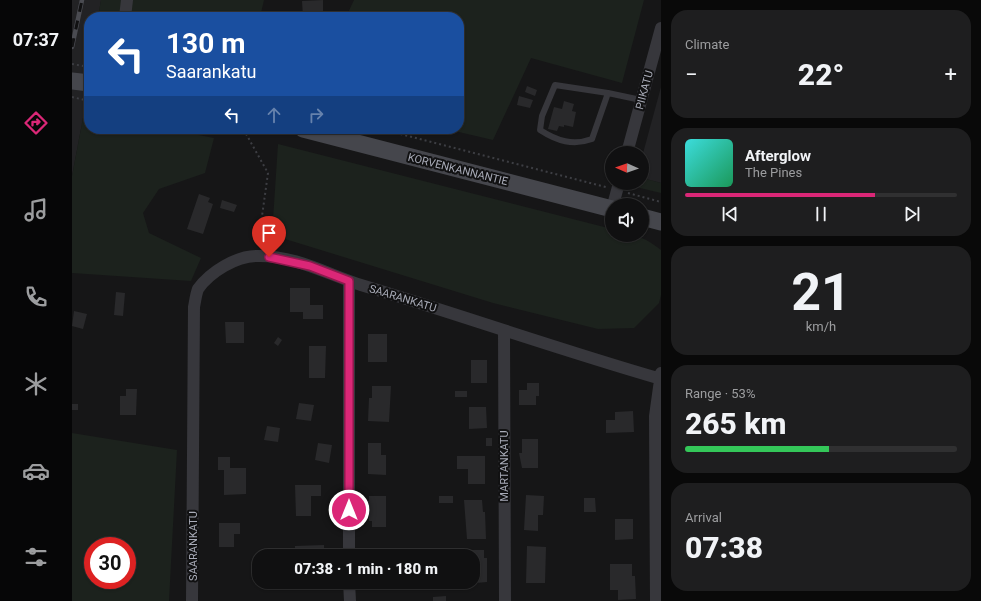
<!DOCTYPE html>
<html lang="en">
<head>
<meta charset="utf-8">
<style>
	:root { --surface:#101011; --page:#1e1e1f; --text:#f1f3f6; --muted:#9c9d9f; --line:#303031; --accent:#db2777 }
	body { margin:0; font-family:Roboto,sans-serif; background:var(--page); color:var(--text); height:100vh; display:flex; flex-direction:column; font-size:15px; white-space:nowrap }
	* { box-sizing:border-box; margin:0 }
	p { font-size:13px; color:var(--muted) }
	.icon { flex:none; width:22px; height:22px; fill:none; stroke:currentColor; stroke-width:2; stroke-linecap:round; stroke-linejoin:round }
	.map { position:relative; flex:1; overflow:hidden }
	.panel { display:flex; flex-direction:column; gap:10px; padding:10px; background:#090909; width:320px }
	.panel>* { flex:none }
	.hud { position:absolute; left:12px; top:12px; width:380px; height:122px; border-radius:16px; box-shadow:0 1px 3px #0004,0 0 0 1px var(--line); background:#1a4fa0; color:#fff; overflow:hidden }
	.needle { width:26px; rotate:272deg }
	.fabs { position:absolute; left:533px; top:146px; display:grid; gap:8px }
	.fabs a { display:grid; place-items:center; width:44px; height:44px; border-radius:50%; background:var(--surface); box-shadow:0 1px 3px #0004,0 0 0 1px var(--line); font-size:20px }
	.speed { position:absolute; left:12px; top:537px; display:flex; gap:8px; font-size:20px; font-weight:700; text-align:center }
	.speed>* { display:grid; place-content:center; width:52px; height:52px; border-radius:50%; background:var(--surface); box-shadow:0 1px 3px #0004,0 0 0 1px var(--line); line-height:1 }
	.speed .limit { border:6px solid #d22; background:#fff; color:#111 }
	.pin { position:absolute; display:grid; place-items:center; width:34px; height:34px; color:#fff; margin:-41px -17px; border-radius:50% 50% 50% 0; rotate:-45deg; box-shadow:0 0 4px #0007 }
	.pin .icon { rotate:45deg }
	.me { position:absolute; width:44px; margin:-22px; rotate:0deg; stroke-linejoin:round; filter:drop-shadow(0 0 3px #0008) }
	.turn { display:flex; align-items:center; gap:14px; height:84px; padding:0 16px; font-size:18px }
	.turn .icon { width:52px; height:52px; stroke-width:2.5 }
	.turn b { display:block; font-size:28px; line-height:34px }
	.lanes { display:flex; align-items:center; height:38px; padding:0 16px; background:#0003; justify-content:center; gap:20px; direction:ltr }
	.lanes .off { opacity:.35 }
	.big { font-size:30px; font-weight:800; line-height:1.1 }
	.panel .widget { flex:1; display:flex; flex-direction:column; justify-content:center; gap:6px; min-width:0; padding:0 14px; border-radius:16px; background:var(--page) }
	.panel .dial { align-items:center; gap:0 }
	.dial b { font-size:52px; line-height:1 }
	.song { display:flex; align-items:center; gap:12px }
	.cover { width:48px; height:48px; border-radius:6px; background:linear-gradient(135deg,hsl(180 70% 55%),hsl(150 70% 35%)) }
	.played { height:4px; border-radius:2px; background:linear-gradient(90deg,var(--accent) 70%,var(--line) 70%) }
	.keys { display:flex; justify-content:space-around; direction:ltr }
	.heat { display:flex; justify-content:space-between; align-items:center; font-size:22px; direction:ltr }
	.charge { height:6px; border-radius:3px; background:linear-gradient(90deg,#34c759 53%,var(--line) 0) }
	.trip { position:absolute; left:180px; top:549px; width:228px; height:40px; border-radius:16px; background:var(--surface); box-shadow:0 1px 3px #0004,0 0 0 1px var(--line); font-weight:800; line-height:40px; text-align:center }
	main { display:flex; flex:1; min-height:0 }
	.tabs { display:flex; flex-direction:column; width:72px; justify-content:space-around; align-items:center; background:#060607; color:var(--muted) }
	.tabs .icon { width:28px; height:28px }
	.tabs .current { color:var(--accent) }
	.tabs b { font-size:18px; color:var(--text) }
	.map>svg:first-child { display:block }
	.built { fill:#222224 }
	.green { fill:#1c221d; fill-rule:evenodd }
	.building { fill:#29292b }
	.lines { fill:none; stroke-linecap:round; stroke-linejoin:round }
	.path { stroke:#3d3e43; stroke-width:2; stroke-dasharray:2 3; stroke-linecap:butt }
	.lane { stroke:#37373c; stroke-width:6 }
	.street { stroke:#37373c; stroke-width:12 }
	.secondary { stroke:#45464c; stroke-width:17 }
	.rail-casing { stroke:#4a4b51; stroke-width:4.5 }
	.rail { stroke:#111112; stroke-width:3; stroke-dasharray:9; stroke-linecap:butt }
	.route-casing { stroke:#8e194d; stroke-width:10 }
	.route { stroke:#db2777; stroke-width:7 }
	.labels { text-anchor:middle; stroke-width:4; stroke-linejoin:round; paint-order:stroke }
	.street-label { font-size:11px; fill:#a8abb7; stroke:#111112 }
</style>
</head>
<body>
<main>
<nav class="tabs">
<b>07:37</b>
<svg class="icon current" aria-label="directions" viewBox="0 0 24 24"><path d="M12 3l9 9-9 9-9-9zM9 14v-3h6M13 9l2 2-2 2"/></svg>
<svg class="icon" aria-label="music" viewBox="0 0 24 24"><path d="M9 18V5l10-2v13"/><circle cx="6" cy="18" r="3"/><circle cx="16" cy="16" r="3"/></svg>
<svg class="icon" aria-label="phone" viewBox="0 0 24 24"><path d="M5 4h4l2 5-3 2q2 4 5 5l2-3 5 2v4C11 20 4 13 5 4z"/></svg>
<svg class="icon" aria-label="climate" viewBox="0 0 24 24"><path d="M12 3v18M4 7l16 10M4 17L20 7"/></svg>
<svg class="icon" aria-label="car" viewBox="0 0 24 24"><path d="M5 17H2v-5l4-1 3-4h7l3 4 3 1v5h-3M9 17h6M6 11h13"/><circle cx="7" cy="17" r="2"/><circle cx="17" cy="17" r="2"/></svg>
<svg class="icon" aria-label="filters" viewBox="0 0 24 24"><path d="M4 7h16M4 17h16"/><circle cx="9" cy="7" r="2"/><circle cx="15" cy="17" r="2"/></svg>
</nav>
<div class="map">
<svg width="589" height="601" viewBox="0 0 589 601">
	<rect width="100%" height="100%" fill="#161617"/>
	<path class="built" d="M0,0H29L26,17H17V78L12,113L0,176Z
		M589,87V183L570,178V157Z"/>
	<path class="green" d="M29,0H192L188,17H26Z
		M282,0H572L550,83L459,58L421,140L374,129H387V17H274Z
		M12,113L17,114V129H96L142,138L133,173L87,189L71,213L77,233L129,258L119,281L0,273V176Z
		M206,144L540,229V235C565,235 569,235 589,250V295L587,303L562,328L526,329L421,303L200,235Z
		M570,178L589,183V193L568,188L563,183H570Z
		M0,433L105,450L97,601H0ZM21,546H55V580H21Z"/>
	<path class="building" d="M251,0V16L231,17L230,1Z
		M455,86L465,90L463,96L453,92Z
		M447,96L461,100L458,108L445,105Z
		M492,101L502,104L500,111L504,112L501,127L492,125V127L487,126L485,131L476,129L482,107L490,109Z
		M127,194L138,198L136,202L141,204L131,234L115,229Z
		M150,200L165,205L162,212L148,208Z
		M218,288H238V305H251V319H231V312H218Z
		M44,292L53,293L51,316L42,315Z
		M2,311L15,314L11,329L0,326Z
		M153,322H172V343H154Z
		M296,334H315V362H296Z
		M206,337L210,340L206,346L202,343Z
		M237,346H254L253,378H237Z
		M399,360H415V383H399Z
		M455,383H467V396H464V405H447V390H455Z
		M300,386H319L317,422L296,421L297,398H300Z
		M54,389H65L64,415H48V396H54Z
		M383,391H395V397H383Z
		M227,403L242,405L239,421L224,419Z
		M0,404H6V410H0Z
		M397,407H414L415,428L397,429Z
		M561,411L562,432L534,433V420H543V412Z
		M195,426L208,428L206,442L192,440Z
		M414,438H420V446H414Z
		M450,439H466V468H450L447,453H450Z
		M246,443L260,445L257,463L243,460Z
		M296,443H309V455H314V475L296,474Z
		M385,456H413V484H396V469H385Z
		M146,457H158V468H174V494L152,495V470H146Z
		M223,485H249V496H239V516H224Z
		M454,495L472,496L471,515H466V531L452,530Z
		M297,496H314V527H300V521H297V509H294V500L297,501Z
		M367,496H381V503H367Z
		M512,498H523L524,512H512Z
		M392,500H410L411,512H413L414,539H395Z
		M543,519H561V539L543,540Z
		M147,523H168V534H162V547H147Z
		M252,545V556H223V546Z
		M455,546L474,547L473,583H454Z
		M356,550H368V556H356Z
		M390,550H412V558H415V582L404,583V579H401V556H390Z
		M538,564H560V576H563L564,599L546,600V590H538Z
		M303,582H320V587L303,586Z
		M334,582H352V589L334,587Z
		M374,596V601H361V597Z"/>
	<g class="lines">
		<path class="path" d="M0,64L17,67
			M0,97L17,101
			M173,129V132L196,173L186,245
			M309,129L534,187
			M556,193L589,202"/>
		<path class="lane" d="M536,93L483,85L470,116L468,130C485,141 501,146 520,139L536,93L569,100"/>
		<path class="street" d="M53,17L55,0
			M555,153L589,28
			M541,205L547,183
			M277,281V556
			M432,332L433,601
			M277,582L278,601
			M120,601L122,307C123,302 124,294 126,289C138,272 164,256 185,256C222,255 255,274 289,285C389,315 488,350 589,379
			M584,601L583,416L589,373"/>
		<path class="secondary" d="M0,81L17,83
			M231,129L540,209
			M570,217L589,222"/>
		<defs>
			<path id="rail" d="M0,47L10,0"/>
		</defs>
		<use href="#rail" class="rail-casing"/>
		<use href="#rail" class="rail"/>
	</g>
	<g class="lines">
		<defs>
			<path id="route" d="M197,257L238,266L277,281V510"/>
		</defs>
		<use href="#route" class="route-casing"/>
		<use href="#route" class="route"/>
	</g>
	<g class="labels">
		<g class="street-label">
			<text transform="translate(572 90) rotate(-75)" y="4">PIIKATU</text>
			<text transform="translate(386 169) rotate(14)" y="4">KORVENKANNANTIE</text>
			<text transform="translate(331 298) rotate(17)" y="4">SAARANKATU</text>
			<text transform="translate(432 466) rotate(-90)" y="4">MARTANKATU</text>
			<text transform="translate(121 546) rotate(-90)" y="4">SAARANKATU</text>
		</g>
	</g>
</svg>
<div class="fabs">
<a><svg class="needle" viewBox="-14 -14 28 28"><path d="M0-13l5 13h-10z" fill="#e53935"/><path d="M0 13l5-13h-10z" fill="#9c9d9f"/></svg></a>
<a><svg class="icon" aria-label="sound" viewBox="0 0 24 24"><path d="M4 9h4l5-4v14l-5-4H4zM17 9q2 3 0 6"/></svg></a>
</div>
<div class="speed"><div class="limit">30</div></div>
<div class="pin" style="left:197px;top:257px;background:#d93025"><svg class="icon" aria-label="arrive" viewBox="0 0 24 24"><path d="M6 21V4h12l-3 4 3 4H6"/></svg></div>
<svg class="me" style="left:277px;top:510px" viewBox="-20 -20 40 40"><circle r="17" fill="#db2777" stroke="#fff" stroke-width="3"/><path d="M0-11L8 9 0 5-8 9z" fill="#fff"/></svg>
<div class="trip">07:38 · 1 min · 180 m</div>
<div class="hud">
<div class="turn"><svg class="icon" aria-label="left" viewBox="0 0 24 24"><path d="M17 20v-9H6M10 6l-5 5 5 5"/></svg><div><b>130 m</b>Saarankatu</div></div>
<div class="lanes"><svg class="icon" aria-label="left" viewBox="0 0 24 24"><path d="M17 20v-9H6M10 6l-5 5 5 5"/></svg><svg class="icon off" aria-label="ahead" viewBox="0 0 24 24"><path d="M12 20V5M6 11l6-6 6 6"/></svg><svg class="icon off" aria-label="right" viewBox="0 0 24 24"><path d="M7 20v-9h11M14 6l5 5-5 5"/></svg></div>
</div>
</div>
<section class="panel">
<div class="widget"><p>Climate</p>
<div class="heat"><a>−</a><b class="big">22°</b><a>+</a></div>
</div>
<div class="widget">
<div class="song"><i class="cover"></i><div><b>Afterglow</b><p>The Pines</p></div></div>
<div class="played"></div>
<div class="keys"><svg class="icon" aria-label="previous" viewBox="0 0 24 24"><path d="M18 5L8 12l10 7zM5 5v14"/></svg><svg class="icon" aria-label="pause" viewBox="0 0 24 24"><path d="M8 5v14M16 5v14"/></svg><svg class="icon" aria-label="next" viewBox="0 0 24 24"><path d="M6 5l10 7-10 7zM19 5v14"/></svg></div>
</div>
<div class="widget dial"><b>21</b><p>km/h</p></div>
<div class="widget"><p>Range · 53%</p><b class="big">265 km</b><div class="charge"></div></div>
<div class="widget"><p>Arrival</p><b class="big">07:38</b></div>
</section>
</main>
</body>
</html>
